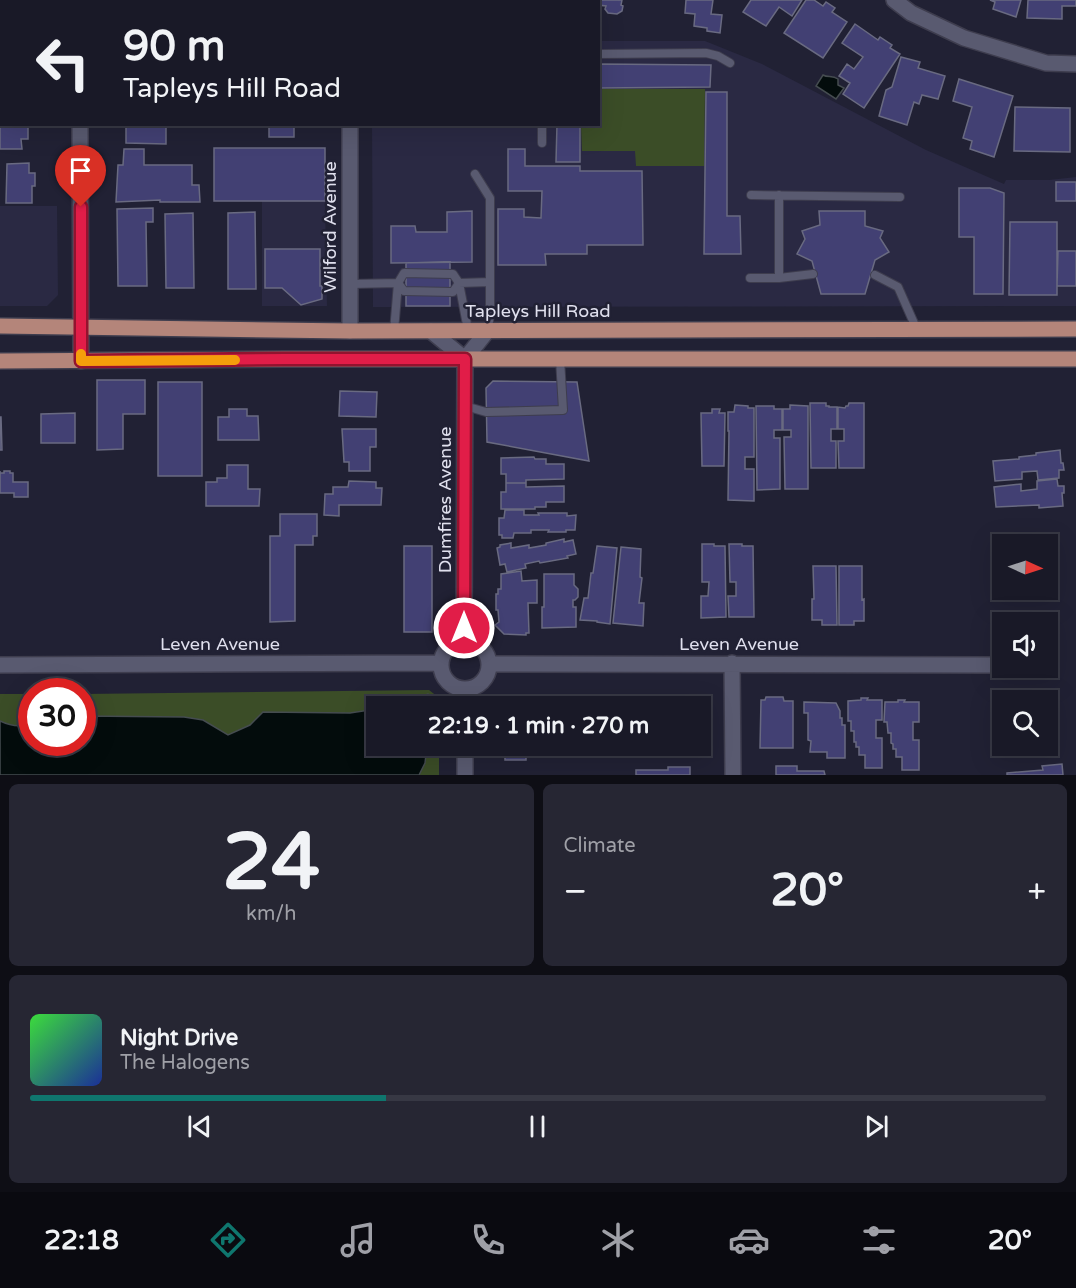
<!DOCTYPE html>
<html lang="en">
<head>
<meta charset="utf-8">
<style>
	:root { --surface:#191927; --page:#262633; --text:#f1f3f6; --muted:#9fa0a7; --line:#373844; --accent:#0f766e }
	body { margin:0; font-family:"Varela Round",sans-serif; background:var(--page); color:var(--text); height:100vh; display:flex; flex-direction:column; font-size:22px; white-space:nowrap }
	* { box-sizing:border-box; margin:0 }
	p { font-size:20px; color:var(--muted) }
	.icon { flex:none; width:33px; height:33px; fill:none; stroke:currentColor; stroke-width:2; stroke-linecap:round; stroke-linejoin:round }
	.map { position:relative; height:775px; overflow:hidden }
	.sheet { display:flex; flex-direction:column; gap:9px; padding:9px; background:#0e0e15; flex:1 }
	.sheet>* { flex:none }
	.banner { position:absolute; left:0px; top:0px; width:600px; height:126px; box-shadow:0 6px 24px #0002,0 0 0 2px var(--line); background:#191927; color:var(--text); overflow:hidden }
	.needle { width:39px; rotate:93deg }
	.controls { position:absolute; left:992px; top:534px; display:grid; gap:12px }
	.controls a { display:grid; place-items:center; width:66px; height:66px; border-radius:0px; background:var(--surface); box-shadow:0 6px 24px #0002,0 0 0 2px var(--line); font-size:30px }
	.speed { position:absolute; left:18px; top:678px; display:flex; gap:12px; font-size:30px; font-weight:700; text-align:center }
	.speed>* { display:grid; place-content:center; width:78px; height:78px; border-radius:50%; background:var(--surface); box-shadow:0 6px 24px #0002,0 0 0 2px var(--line); line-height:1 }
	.speed .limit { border:9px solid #d22; background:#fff; color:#111 }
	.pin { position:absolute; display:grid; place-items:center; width:51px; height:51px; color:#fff; margin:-62px -26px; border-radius:50% 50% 50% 0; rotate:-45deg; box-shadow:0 0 6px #0007 }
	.pin .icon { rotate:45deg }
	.me { position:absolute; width:66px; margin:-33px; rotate:0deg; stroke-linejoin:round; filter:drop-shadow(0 0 4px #0008) }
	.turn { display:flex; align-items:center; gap:21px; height:126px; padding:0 24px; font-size:27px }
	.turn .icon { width:78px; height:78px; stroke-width:2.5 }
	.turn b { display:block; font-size:42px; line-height:51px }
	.big { font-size:45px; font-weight:700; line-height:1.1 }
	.sheet .widget { flex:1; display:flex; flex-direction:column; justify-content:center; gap:9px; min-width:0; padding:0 21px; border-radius:9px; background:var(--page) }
	.sheet .dial { align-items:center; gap:0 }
	.dial b { font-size:78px; line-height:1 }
	.song { display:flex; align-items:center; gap:18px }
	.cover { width:72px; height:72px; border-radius:9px; background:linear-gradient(135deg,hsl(120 70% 55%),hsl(230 70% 35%)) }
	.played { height:6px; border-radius:3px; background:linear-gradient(90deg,var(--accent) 35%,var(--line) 35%) }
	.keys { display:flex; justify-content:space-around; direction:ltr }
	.heat { display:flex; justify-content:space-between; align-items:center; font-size:33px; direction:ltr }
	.sheet .tiles { flex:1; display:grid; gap:9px; grid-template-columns:1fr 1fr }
	.widget:last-child { grid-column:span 2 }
	.trip { position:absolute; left:366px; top:696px; width:345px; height:60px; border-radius:0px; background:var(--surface); box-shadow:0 6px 24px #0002,0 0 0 2px var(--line); font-weight:700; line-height:60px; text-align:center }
	.dock { display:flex; height:96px; justify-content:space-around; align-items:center; background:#0a0a10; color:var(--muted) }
	.dock .icon { width:42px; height:42px }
	.dock .current { color:var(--accent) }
	.dock b { font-size:27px; color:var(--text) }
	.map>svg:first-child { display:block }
	.built { fill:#2a2943 }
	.green { fill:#3b4d27 }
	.water { fill:#030c0c; stroke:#454c50; stroke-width:1.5 }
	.building { fill:#424073; stroke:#696a81; stroke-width:1.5 }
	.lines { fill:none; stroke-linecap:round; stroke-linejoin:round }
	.lane-casing { stroke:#3e3d4e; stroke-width:10 }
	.street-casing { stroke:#3e3d4e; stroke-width:18 }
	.primary-casing { stroke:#3e3d4e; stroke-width:18 }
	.lane { stroke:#595a70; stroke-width:8 }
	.street { stroke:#595a70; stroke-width:15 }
	.primary { stroke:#b4857a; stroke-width:15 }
	.route-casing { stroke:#92132f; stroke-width:15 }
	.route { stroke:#e11d48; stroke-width:10 }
	.slow { stroke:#f59e0b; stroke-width:10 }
	.labels { text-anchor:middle; stroke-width:5; stroke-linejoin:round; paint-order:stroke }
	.street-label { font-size:18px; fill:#e0e0ee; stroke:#212134 }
</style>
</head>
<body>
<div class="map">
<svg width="1076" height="775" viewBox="0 0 1076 775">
	<rect width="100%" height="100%" fill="#212134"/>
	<path class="built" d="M599,41H705L762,64L926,150L1004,184L1006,180H1049L1076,177V306L373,307L372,125L598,124Z
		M262,201H325L327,306H262Z
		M0,206H57L58,295L47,306H0Z"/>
	<path class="green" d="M599,89H705L704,166H636L635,151H582L581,125L598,124Z
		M429,690L438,697V706H376V746H439V775H0V694H31L32,742H82L83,694Z"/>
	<path class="water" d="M823,75C828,78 832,75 838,79V85L844,88L836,99L816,86Z
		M428,694L432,697L431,706H391Z
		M376,709V746H427L425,763L419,775H0V721C10,726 21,727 31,724L32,742H82L83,716L184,717L203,720L228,735L250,725L263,712L350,713Z"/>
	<path class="building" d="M0,0H38V2H2V6H0Z
		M127,0H169V2H127Z
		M269,0H302V2H269Z
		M396,0H426V2H396Z
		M492,0H521L494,2Z
		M529,0H554L553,2H527Z
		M564,0H622L621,5L623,6L622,11L617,14L608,13L605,9L606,6L598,5V2H564Z
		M686,0H713L711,14L722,15L720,33L707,31V28L694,26L695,14L685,13Z
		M751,0H802L792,16L779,7L766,26L743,12Z
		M806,0H814L823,6L826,2L835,8L832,12L847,22L823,58L784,33Z
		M990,0H1021L1016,17L993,9L995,2Z
		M1028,0H1076V6H1062V19L1027,18Z
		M855,24L878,40L880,37L892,45L890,48L900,54L864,108L843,94L850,83L839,76L847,64L854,69L863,57L842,43Z
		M0,53H2V84H0Z
		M901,57L920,62L918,68L945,76L938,99L922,95L919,104L914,102L907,125L879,116L886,90L892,87Z
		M598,64L711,65L710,87L598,88Z
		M959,79L1013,96L994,157L970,149L972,141L963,138L972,107L953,101Z
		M706,92H727V216H740L741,254H704Z
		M0,105H2V124H33V126H28V139H21L22,149H0Z
		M1015,107L1070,108V152L1014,151Z
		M126,124H166V144L126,143Z
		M269,124H294V137H269Z
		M557,124H580V162H556Z
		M214,148H325V201H214Z
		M124,149H144V165H192V185H199L200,202H160V200L116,202L118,165H123Z
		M508,149H525V166H580V171H642L643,245H587V254H545L546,265H498V209H524V217L541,218L542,191H508Z
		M29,163V173H35V186H32V203H6L7,164Z
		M1056,182H1076V201H1056Z
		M959,188H990L1004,193L1003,294H974V237H959Z
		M153,208V222H146L147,286H118L117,209Z
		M472,211V262L391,263V226H415L416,232H447V212Z
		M819,211H865V226L883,231L880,238L889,252L875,260L865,294H821L812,261L797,254L805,239L802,231L820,225Z
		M255,212L256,289H228V213Z
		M193,213L194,288H166L165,214Z
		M1010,222H1057V295H1009Z
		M265,249H320V286H322V299L301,305L282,288H265Z
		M1058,251H1076V286H1057Z
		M450,262V306H406V263Z
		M97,380H145V414H123V449L97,450Z
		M493,381L577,382L589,461L487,442L486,388Z
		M158,382H202V476H158Z
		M340,391L377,392L376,417L339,416Z
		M810,403H826V406H829V407H837V429H831V441H836V468H811Z
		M849,403H864V468H839L838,441H844V429H838V407L845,408L846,406H848Z
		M735,405L748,406V408H754V457H745V469H754V501L728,500L729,431H728V412H734Z
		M790,405L808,406V489H785L784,437H791V430H783V409H790Z
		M756,406H774V409H782V430H774V438H780V489L757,490Z
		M229,409H247V416H258L259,440H218V417H229Z
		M712,409H720L719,413H725L724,466H702L701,413H712Z
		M75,413V443H41V414Z
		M0,417H1L2,450H0Z
		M342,429H376V447H370V471H349V462H344Z
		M1060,450L1061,463H1063L1064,470H1059V478L1038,480L1037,471L1022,472V479L995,481L993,461L1019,459V457L1036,455V453Z
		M534,457L535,459H546V464H564V479L526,480V483H506V474H501V458Z
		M227,465H248V489H260L259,506H206V482H217V478H227Z
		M0,471V473H4V471H10V473H13V482H28V497H14V493H0Z
		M1057,479L1058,486H1064V493H1062L1063,506L1039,508V505L996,507L994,487L1021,484V491L1037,489V481Z
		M349,481L376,482V488H382L381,505H339V516L324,515L325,494H333V487H348Z
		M506,483H526V487L564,486V502H546V507H535V509H501V492H506Z
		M505,510H524V515H539L538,513H567V516L576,515L575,530H566V532H548L549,530H531V533H514L513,538H502V535H499V518H504Z
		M280,514H317V536H313V545H295V621L270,622V536H280Z
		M564,539V542L573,540L576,554L567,556L568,558L540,563L539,561L525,564L526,568L507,572L505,564L500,565L497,548L500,547V545L511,543V548L529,545V548L546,545V543Z
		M702,544H714V546H725L726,617L701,618V596H708L709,582H702Z
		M729,544H742V546H753L754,617H729L728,596H736V582H730Z
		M404,546H432V632H404Z
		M597,546L617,548L610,624L597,622V621L580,620L584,598H588L591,573H593Z
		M621,547L641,549L640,577L642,578L639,603H644L643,626L613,623Z
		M813,566H836L837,625H822V620H812V599H814Z
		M839,566H862V600L864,599V621H854V625H839Z
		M521,571L522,581L537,580V603H528L529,633H526V635L504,634L495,625L499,622L498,610H496V594H498V589H501V574Z
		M544,574H574V585L578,589V597L575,600H573V607H576V627L542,628V607H544Z
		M524,695H534V698H549V702H557V706H504V698H524Z
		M766,697H783L784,701H793V748H760L761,700H765Z
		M861,698H868L867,700H882V720H876V738H882V768H865V755H859V747H856V742H854V731H851V721H848V701L861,700Z
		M898,700H905L904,702H919V722H913V740H919V770H902V757H896V749H893V744L891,743V733H888L887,722H884L885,702H898Z
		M686,702H699V706H686Z
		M804,702L836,703L840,711V718H842V725H845V758H827V752H810L811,741L808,740V713H804Z
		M635,703H648V706H635Z
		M503,746H556L555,756H526V760H505V750H503Z
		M1062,764L1063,775H1007V773L1043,770L1042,766Z
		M776,766H797V771H824L825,775H776Z
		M668,767H690V775H636V770H668Z"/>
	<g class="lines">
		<defs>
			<path id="lane" d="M598,54L706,53L718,56L730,63
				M542,143V124
				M475,174L490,198V312L488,330
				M751,195L900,197
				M779,195V278
				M875,275L898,287L917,330
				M750,278H779L813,274
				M398,283L404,291L453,292L459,283
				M459,283L490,282
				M350,284L398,283L404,273L453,274L459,283L468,330
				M394,331L398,283
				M465,406L486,412L563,410L560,359"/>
			<path id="street" d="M80,0V2
				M350,0V2
				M894,0L911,13L964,38L1046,63L1076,64
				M0,30H2
				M80,124L81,361
				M350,331V124
				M431,331L465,359
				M464,641L465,359L488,330
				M441 665a24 24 0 1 1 48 0a24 24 0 1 1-48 0Z
				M732,663L733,775
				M489,664L990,665
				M0,665L441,663
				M464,689L465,706
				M465,746V775"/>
			<path id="primary" d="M0,326L350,331L1076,329
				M0,361L285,359H1076"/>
		</defs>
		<use href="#lane" class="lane-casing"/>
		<use href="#street" class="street-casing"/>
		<use href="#primary" class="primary-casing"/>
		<use href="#lane" class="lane"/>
		<use href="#street" class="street"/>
		<use href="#primary" class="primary"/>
	</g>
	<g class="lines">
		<defs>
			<path id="route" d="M81,207V361L285,359H465L464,628"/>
		</defs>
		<use href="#route" class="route-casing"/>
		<use href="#route" class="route"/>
		<path class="slow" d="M81,354V361L235,360"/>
	</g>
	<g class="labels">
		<g class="street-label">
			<text transform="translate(330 227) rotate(-90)" y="6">Wilford Avenue</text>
			<text x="538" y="317">Tapleys Hill Road</text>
			<text transform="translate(445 500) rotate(-90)" y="6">Dumfires Avenue</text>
			<text x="220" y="650">Leven Avenue</text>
			<text x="739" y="650">Leven Avenue</text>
		</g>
	</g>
</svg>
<div class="controls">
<a><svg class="needle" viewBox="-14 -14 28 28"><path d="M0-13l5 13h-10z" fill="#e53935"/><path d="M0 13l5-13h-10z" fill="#9fa0a7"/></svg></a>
<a><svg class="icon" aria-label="sound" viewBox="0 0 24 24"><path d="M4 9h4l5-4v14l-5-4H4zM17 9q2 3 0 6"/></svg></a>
<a><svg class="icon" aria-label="search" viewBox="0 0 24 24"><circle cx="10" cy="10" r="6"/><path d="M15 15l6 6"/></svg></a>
</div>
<div class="speed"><div class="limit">30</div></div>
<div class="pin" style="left:81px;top:207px;background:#d93025"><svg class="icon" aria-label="arrive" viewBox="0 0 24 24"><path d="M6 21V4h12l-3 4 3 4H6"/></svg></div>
<svg class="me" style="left:464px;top:628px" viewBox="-20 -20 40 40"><circle r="17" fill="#e11d48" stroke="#fff" stroke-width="3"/><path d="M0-11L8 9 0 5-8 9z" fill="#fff"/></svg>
<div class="trip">22:19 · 1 min · 270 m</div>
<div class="banner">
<div class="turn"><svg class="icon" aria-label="left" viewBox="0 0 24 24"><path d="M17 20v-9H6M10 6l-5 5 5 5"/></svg><div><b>90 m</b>Tapleys Hill Road</div></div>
</div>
</div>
<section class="sheet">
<div class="tiles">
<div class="widget dial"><b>24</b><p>km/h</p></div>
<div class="widget"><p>Climate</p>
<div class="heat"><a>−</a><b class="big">20°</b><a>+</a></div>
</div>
<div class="widget">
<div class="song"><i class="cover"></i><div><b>Night Drive</b><p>The Halogens</p></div></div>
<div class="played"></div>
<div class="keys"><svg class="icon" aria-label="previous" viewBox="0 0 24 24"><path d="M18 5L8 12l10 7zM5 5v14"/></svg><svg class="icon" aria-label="pause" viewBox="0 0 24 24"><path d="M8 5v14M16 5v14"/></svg><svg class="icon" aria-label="next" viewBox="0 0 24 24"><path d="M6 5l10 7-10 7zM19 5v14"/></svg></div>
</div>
</div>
</section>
<nav class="dock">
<b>22:18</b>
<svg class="icon current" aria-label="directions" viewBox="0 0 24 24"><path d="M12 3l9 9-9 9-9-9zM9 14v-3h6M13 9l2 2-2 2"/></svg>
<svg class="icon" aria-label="music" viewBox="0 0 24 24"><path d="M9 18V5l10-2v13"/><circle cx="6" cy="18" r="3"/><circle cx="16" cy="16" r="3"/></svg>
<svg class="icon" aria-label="phone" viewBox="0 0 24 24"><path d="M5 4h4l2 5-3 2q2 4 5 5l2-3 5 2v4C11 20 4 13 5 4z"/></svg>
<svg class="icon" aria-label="climate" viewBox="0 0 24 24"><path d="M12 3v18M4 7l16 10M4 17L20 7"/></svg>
<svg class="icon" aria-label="car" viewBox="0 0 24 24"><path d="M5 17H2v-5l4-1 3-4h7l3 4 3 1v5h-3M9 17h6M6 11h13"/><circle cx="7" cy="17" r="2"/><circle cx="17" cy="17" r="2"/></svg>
<svg class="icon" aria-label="filters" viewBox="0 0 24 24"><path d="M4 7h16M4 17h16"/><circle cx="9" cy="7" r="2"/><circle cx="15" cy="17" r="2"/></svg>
<b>20°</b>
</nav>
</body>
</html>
